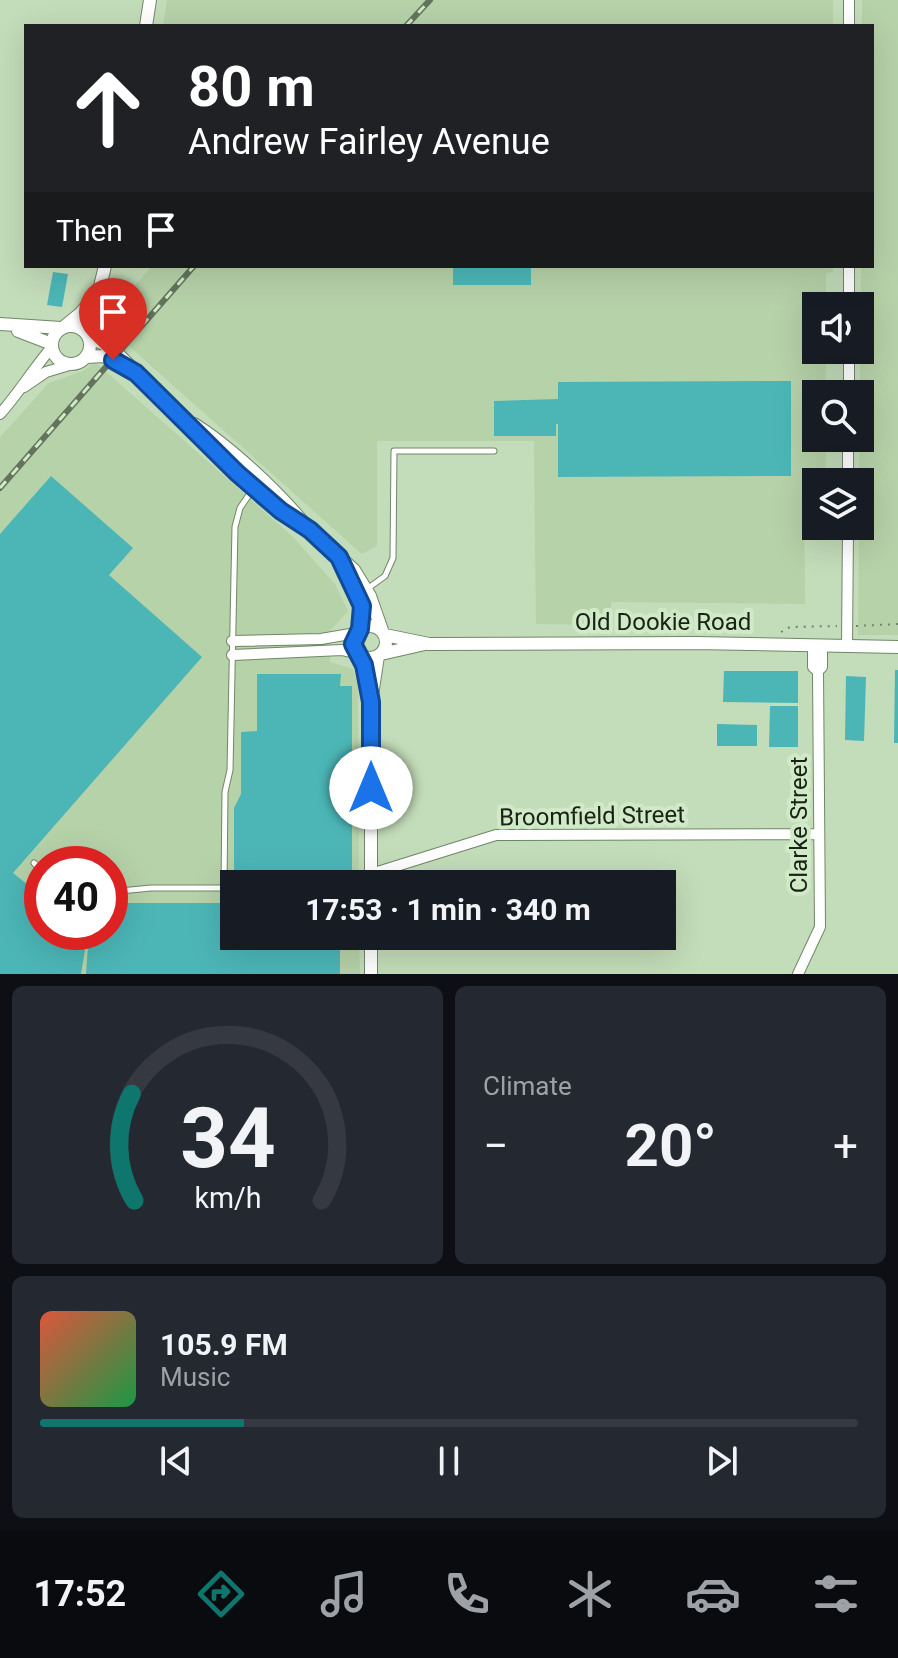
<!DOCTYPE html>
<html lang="en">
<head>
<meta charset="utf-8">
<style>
	:root { --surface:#171b24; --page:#242831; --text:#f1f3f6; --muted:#9ea1a6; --line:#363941; --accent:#0f766e }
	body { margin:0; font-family:Roboto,sans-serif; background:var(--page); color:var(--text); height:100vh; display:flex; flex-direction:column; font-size:30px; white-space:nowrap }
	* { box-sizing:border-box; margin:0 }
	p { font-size:26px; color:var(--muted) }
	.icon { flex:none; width:44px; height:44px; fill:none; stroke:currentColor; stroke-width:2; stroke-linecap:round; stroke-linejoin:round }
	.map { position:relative; height:974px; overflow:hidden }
	.sheet { display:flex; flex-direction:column; gap:12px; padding:12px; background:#0d0f14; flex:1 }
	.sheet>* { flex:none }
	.top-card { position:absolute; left:24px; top:24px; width:850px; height:244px; border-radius:0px; box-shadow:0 8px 32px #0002; background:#202124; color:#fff; overflow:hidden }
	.controls { position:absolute; left:802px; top:292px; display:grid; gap:16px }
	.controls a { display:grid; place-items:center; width:72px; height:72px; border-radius:0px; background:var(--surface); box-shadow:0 8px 32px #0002; font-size:40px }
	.speed { position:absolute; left:24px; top:846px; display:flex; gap:16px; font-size:40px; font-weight:700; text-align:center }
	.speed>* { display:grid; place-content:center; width:104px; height:104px; border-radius:50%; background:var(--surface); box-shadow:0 8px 32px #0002; line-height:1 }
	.speed .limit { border:12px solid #d22; background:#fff; color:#111 }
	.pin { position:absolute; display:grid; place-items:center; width:68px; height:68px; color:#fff; margin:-82px -34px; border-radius:50% 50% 50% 0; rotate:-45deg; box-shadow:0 0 8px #0007 }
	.pin .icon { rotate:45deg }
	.me { position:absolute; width:88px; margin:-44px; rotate:0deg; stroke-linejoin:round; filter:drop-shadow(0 0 6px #0008) }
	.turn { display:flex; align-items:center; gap:28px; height:168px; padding:0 32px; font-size:36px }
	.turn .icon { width:104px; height:104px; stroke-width:2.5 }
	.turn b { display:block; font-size:56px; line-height:68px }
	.then { display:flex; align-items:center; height:76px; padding:0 32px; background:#0003; gap:16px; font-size:30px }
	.big { font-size:60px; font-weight:700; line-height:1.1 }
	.sheet .tile { flex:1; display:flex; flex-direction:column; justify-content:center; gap:12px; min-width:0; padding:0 28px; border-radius:12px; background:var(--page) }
	.sheet .dial { align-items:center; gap:0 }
	.dial svg { height:208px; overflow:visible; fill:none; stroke:var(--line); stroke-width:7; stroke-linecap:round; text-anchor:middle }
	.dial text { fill:var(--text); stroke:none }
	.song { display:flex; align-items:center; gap:24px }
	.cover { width:96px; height:96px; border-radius:12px; background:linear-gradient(135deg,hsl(10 70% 55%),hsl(140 70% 35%)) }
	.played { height:8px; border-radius:4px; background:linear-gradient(90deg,var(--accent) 25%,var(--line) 25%) }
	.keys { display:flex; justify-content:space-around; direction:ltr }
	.heat { display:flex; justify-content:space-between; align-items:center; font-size:44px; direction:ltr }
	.sheet .tiles { flex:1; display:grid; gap:12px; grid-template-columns:1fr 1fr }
	.tile:last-child { grid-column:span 2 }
	.trip { position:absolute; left:220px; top:870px; width:456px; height:80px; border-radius:0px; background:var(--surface); box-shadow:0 8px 32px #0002; font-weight:700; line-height:80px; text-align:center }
	.tab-bar { display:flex; height:128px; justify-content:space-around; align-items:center; background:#090b0e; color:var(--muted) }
	.tab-bar .icon { width:56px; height:56px }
	.tab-bar .current { color:var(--accent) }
	.tab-bar b { font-size:36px; color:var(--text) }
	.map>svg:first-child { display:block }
	.built { fill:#b6d2a9; fill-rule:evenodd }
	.building { fill:#4cb6b7 }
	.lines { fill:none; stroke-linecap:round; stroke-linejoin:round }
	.service-casing { stroke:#708767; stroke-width:7 }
	.minor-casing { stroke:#708767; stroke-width:12 }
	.tertiary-casing { stroke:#708767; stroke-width:14 }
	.path { stroke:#72836b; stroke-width:2; stroke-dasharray:2 6; stroke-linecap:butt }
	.service { stroke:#fff; stroke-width:5 }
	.minor { stroke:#fff; stroke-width:10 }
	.tertiary { stroke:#fff; stroke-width:12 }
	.rail-casing { stroke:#63735c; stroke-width:6 }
	.rail { stroke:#d0e9c6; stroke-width:3; stroke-dasharray:9; stroke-linecap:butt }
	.route-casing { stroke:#114b97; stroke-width:20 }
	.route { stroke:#1a73e8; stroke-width:14 }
	.labels { text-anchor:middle; stroke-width:8; stroke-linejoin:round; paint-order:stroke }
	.street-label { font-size:24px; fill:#192215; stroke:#d0e9c6 }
</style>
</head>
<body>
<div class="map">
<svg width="898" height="974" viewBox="0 0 898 974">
	<rect width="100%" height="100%" fill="#c3dcb9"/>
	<path class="built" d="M167,0H833V26H163Z
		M862,0H898V635H858L861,266H872V26H862Z
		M152,266H833V272L826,273V306H816V350H826V394H816V438H826V469L804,477L805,604L611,602V625L536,624L534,441H377V546L362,554L112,331L114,308Z
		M95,362L293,537L335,584L348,611L329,632L330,662L353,669L358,687L359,884H234V936H359L360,974H0V437L49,383L83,371ZM42,864H110V932H42Z"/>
	<path class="building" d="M453,266H531V285H453Z
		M53,272L68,274L62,307L47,305Z
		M791,381V476L558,477V424H556V436H494V401L558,399V382Z
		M51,476L133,548L109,575L202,657L13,873L42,896V932H88L81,974H0V534Z
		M895,670H898V743H894Z
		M724,671H798V703L723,702Z
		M257,674H341L340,686H352V884H234V808L241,794V732L257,731Z
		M846,676L866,677L864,741L845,740Z
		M770,706H798V747H769Z
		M717,724L757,725V746H717Z
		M118,903H234V936H340V974H86L89,932H110V928L118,927Z"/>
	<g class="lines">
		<defs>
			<path id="service" d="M367,589L385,576L393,558L394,451H494
				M34,863L42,870
				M110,892L151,888H224L225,792L230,770L235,527L240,508L253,489"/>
			<path id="minor" d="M849,26V0
				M849,306V266
				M24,387L46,372L76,363
				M849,394V350
				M0,414C19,393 33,369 52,347
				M848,482V438
				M232,641L321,639L356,633
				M813,645V667L818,671
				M847,646L848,526
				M232,655L342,650L358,654
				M371,874L496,835L819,834
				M798,974L820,927L818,671L822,667V645"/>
			<path id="tertiary" d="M146,26L150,0
				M0,324L61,328
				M52 345a19 19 0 1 1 38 0a19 19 0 1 1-38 0Z
				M65,326L81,313L98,291
				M18,331L52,344
				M88,335L105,266
				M89,337L104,344L118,354L221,458L281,511L310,530L354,570L370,596L383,633
				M86,357L103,356L123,365
				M194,424C229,446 275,489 302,521
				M344,567L362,602L360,629
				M354 642a16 16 0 1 1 32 0a16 16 0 1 1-32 0Z
				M385,635L429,644L696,643L898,647
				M381,654L425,644
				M361,656L369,691
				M371,884V702L378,656
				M371,974V936"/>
		</defs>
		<use href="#service" class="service-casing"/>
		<use href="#minor" class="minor-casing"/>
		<use href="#tertiary" class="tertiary-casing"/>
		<path class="path" d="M856,626L898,624
			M781,632L790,627L837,626"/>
		<use href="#service" class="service"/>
		<use href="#minor" class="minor"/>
		<use href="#tertiary" class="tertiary"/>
		<defs>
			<path id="rail" d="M406,26L430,0
				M0,488L194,266"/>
		</defs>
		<use href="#rail" class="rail-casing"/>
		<use href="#rail" class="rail"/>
	</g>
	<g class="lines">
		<defs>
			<path id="route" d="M113,360L136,373L237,473L281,511L310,530L339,557L362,606L360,629L353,644L364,665L371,702V788"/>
		</defs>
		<use href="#route" class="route-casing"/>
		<use href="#route" class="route"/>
	</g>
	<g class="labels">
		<g class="street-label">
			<text x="663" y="630">Old Dookie Road</text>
			<text transform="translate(592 816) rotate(-1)" y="8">Broomfield Street</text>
			<text transform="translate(799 825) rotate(-90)" y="8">Clarke Street</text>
		</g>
	</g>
</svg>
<div class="controls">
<a><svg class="icon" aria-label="sound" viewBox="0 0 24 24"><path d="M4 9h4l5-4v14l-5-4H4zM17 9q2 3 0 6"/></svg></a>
<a><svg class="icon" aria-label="search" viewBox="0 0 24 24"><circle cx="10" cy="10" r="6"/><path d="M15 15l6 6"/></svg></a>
<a><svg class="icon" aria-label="layers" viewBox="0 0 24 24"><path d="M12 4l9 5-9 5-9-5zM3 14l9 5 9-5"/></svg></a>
</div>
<div class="speed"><div class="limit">40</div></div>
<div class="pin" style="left:113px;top:360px;background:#d93025"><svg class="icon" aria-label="arrive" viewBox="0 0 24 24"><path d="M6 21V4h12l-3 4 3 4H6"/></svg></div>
<svg class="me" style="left:371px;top:788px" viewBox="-20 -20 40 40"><circle r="19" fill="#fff"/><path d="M0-13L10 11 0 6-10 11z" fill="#1a73e8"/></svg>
<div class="trip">17:53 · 1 min · 340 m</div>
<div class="top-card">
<div class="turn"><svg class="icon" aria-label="ahead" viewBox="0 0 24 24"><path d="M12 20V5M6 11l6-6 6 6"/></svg><div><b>80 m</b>Andrew Fairley Avenue</div></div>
<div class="then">Then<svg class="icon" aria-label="arrive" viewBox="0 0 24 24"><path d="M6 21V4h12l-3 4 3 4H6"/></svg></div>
</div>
</div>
<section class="sheet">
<div class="tiles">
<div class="tile dial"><svg viewBox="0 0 100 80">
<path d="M14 69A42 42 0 1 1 86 69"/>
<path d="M14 69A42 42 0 0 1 13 28" stroke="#0f766e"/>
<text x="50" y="56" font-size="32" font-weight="700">34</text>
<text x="50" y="72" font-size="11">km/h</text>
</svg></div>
<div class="tile"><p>Climate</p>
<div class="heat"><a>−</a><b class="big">20°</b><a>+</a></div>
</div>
<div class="tile">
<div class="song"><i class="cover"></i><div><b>105.9 FM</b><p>Music</p></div></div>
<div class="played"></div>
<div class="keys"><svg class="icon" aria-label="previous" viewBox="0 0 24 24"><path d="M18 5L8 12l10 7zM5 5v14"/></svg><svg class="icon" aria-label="pause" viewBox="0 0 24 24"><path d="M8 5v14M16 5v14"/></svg><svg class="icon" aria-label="next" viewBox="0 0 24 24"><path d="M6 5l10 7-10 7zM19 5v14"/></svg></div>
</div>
</div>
</section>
<nav class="tab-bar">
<b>17:52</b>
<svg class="icon current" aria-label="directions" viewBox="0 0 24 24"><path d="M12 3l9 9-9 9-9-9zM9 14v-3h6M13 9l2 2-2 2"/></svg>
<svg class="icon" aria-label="music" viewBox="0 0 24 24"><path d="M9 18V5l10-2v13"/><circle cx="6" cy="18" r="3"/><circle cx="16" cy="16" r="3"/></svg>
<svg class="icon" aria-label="phone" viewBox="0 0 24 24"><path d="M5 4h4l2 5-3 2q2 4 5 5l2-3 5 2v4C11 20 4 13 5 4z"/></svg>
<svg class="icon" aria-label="climate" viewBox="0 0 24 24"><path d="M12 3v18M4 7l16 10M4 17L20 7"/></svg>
<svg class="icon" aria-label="car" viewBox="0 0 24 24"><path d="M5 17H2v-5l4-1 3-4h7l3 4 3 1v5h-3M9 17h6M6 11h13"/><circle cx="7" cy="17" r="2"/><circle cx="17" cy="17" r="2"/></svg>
<svg class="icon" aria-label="filters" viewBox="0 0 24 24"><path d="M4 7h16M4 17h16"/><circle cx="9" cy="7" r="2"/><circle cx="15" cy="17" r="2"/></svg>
</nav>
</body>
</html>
